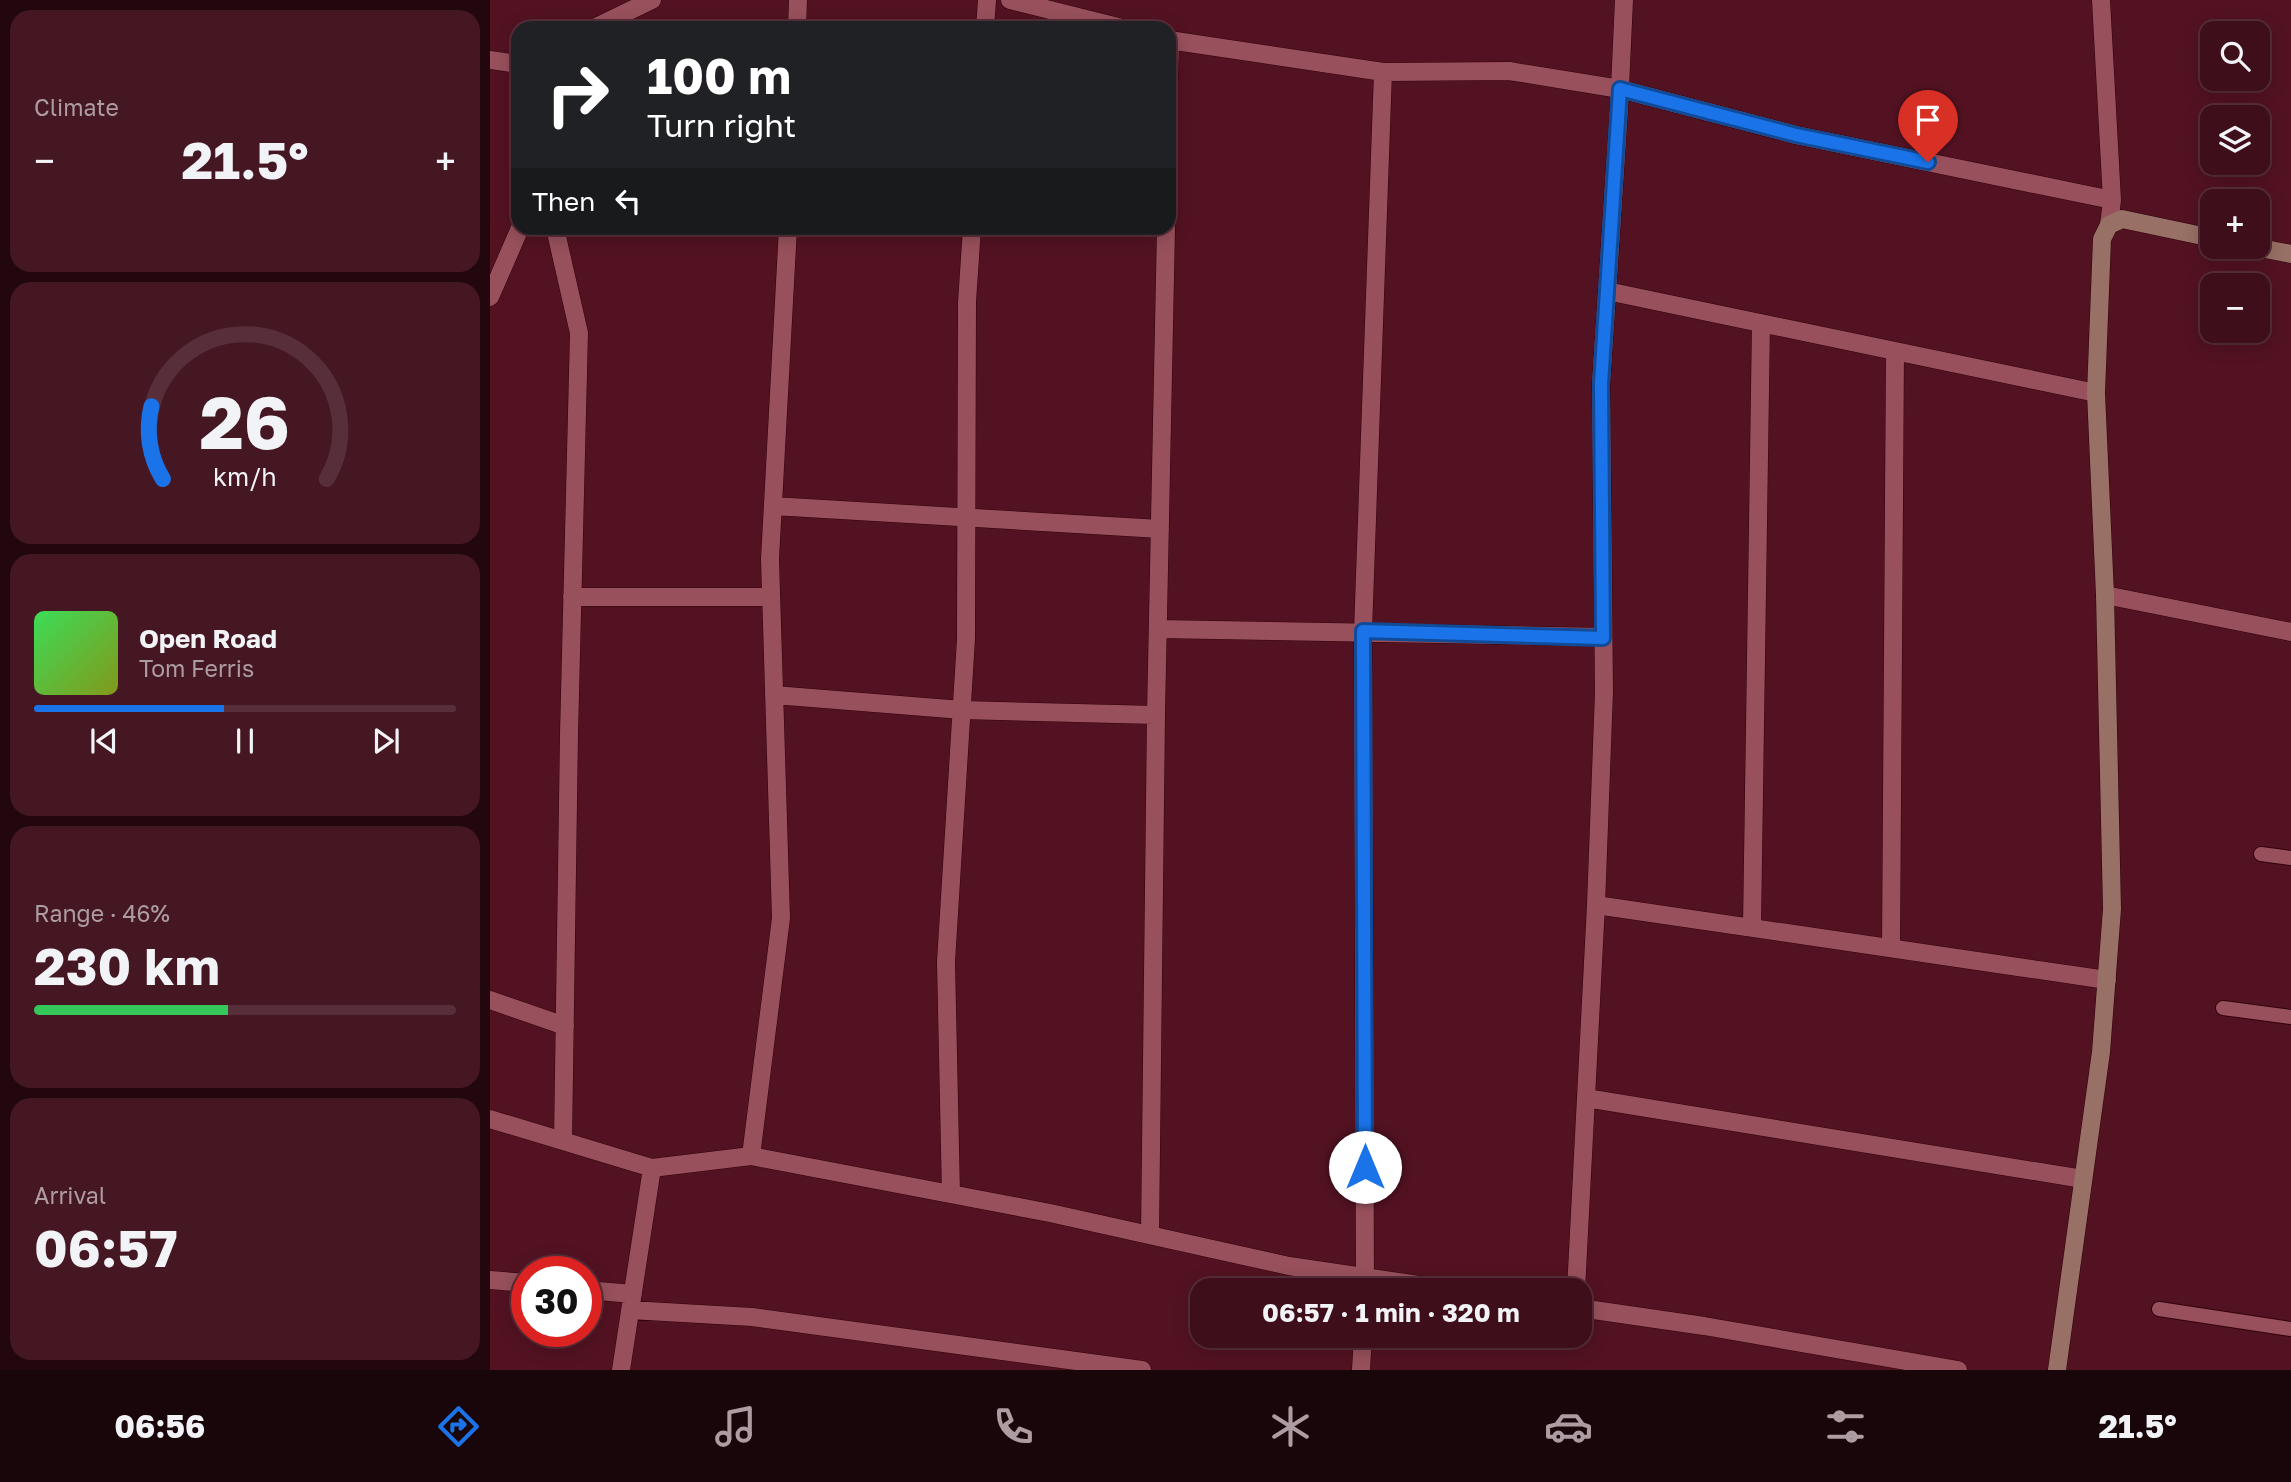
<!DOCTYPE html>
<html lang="en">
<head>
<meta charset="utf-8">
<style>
	:root { --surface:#3e0e1a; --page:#451723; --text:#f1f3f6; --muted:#ad9ca2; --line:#572e39; --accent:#1a73e8 }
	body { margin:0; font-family:"Golos Text",sans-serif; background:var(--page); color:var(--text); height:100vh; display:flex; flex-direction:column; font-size:26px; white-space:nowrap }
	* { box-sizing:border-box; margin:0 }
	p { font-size:23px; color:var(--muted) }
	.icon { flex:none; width:38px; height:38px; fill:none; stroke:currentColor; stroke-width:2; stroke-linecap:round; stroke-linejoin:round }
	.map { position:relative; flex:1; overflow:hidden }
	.drawer { display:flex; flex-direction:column; gap:10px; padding:10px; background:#22080e; width:490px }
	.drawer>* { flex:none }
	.banner { position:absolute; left:21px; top:21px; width:665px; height:214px; border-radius:21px; box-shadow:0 4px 18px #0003,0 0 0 2px var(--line); background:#202124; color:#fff; overflow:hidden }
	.controls { position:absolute; left:1710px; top:21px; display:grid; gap:14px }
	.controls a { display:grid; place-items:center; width:70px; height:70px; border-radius:14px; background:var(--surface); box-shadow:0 4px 18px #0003,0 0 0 2px var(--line); font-size:35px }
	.speed { position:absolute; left:21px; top:1256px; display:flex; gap:14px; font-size:35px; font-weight:700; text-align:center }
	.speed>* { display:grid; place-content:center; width:91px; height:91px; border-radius:50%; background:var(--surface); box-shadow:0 4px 18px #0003,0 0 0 2px var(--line); line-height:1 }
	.speed .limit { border:10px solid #d22; background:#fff; color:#111 }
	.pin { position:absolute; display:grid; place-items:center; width:60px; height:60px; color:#fff; margin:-72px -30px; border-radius:50% 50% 50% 0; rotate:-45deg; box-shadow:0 0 7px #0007 }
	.pin .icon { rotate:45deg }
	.me { position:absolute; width:77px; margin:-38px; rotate:0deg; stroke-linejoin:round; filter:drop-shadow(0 0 5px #0008) }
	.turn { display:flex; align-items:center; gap:24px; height:147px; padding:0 21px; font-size:32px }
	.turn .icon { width:91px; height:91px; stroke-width:2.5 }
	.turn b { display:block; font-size:49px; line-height:60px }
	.then { display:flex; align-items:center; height:66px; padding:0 21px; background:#0003; gap:14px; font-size:26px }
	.big { font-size:52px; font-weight:700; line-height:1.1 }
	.drawer .tile { flex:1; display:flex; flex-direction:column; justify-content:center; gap:10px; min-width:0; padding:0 24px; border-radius:21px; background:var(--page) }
	.drawer .dial { align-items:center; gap:0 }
	.dial svg { height:182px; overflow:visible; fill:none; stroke:var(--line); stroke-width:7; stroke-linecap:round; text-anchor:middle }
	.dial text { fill:var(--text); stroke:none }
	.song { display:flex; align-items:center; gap:21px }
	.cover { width:84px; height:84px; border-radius:10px; background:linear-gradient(135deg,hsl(130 70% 55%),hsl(70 70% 35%)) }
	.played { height:7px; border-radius:4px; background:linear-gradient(90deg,var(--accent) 45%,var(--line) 45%) }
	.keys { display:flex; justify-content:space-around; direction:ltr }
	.heat { display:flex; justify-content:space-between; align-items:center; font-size:38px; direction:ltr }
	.charge { height:10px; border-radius:5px; background:linear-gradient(90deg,#34c759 46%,var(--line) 0) }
	.trip { position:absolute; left:700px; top:1278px; width:402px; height:70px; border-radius:21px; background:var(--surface); box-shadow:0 4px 18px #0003,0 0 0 2px var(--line); font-weight:700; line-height:70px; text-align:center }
	.tab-bar { display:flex; height:112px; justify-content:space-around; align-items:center; background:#19060a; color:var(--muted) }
	.tab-bar .icon { width:49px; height:49px }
	.tab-bar .on { color:var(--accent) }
	.tab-bar b { font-size:32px; color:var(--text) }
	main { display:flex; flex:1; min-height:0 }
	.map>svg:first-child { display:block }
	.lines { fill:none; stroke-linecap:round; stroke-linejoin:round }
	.lane-casing { stroke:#30020d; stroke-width:16 }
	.street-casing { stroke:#30020d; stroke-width:19 }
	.secondary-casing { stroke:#30020d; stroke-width:19 }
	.lane { stroke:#98515c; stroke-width:14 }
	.street { stroke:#98515c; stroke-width:18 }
	.secondary { stroke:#987065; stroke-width:18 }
	.route-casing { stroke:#114b97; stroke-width:18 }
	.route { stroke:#1a73e8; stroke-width:12 }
</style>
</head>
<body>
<main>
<section class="drawer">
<div class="tile"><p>Climate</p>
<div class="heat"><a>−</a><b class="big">21.5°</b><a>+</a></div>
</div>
<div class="tile dial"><svg viewBox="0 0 100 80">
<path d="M14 69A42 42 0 1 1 86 69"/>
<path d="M14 69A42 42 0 0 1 9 37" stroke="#1a73e8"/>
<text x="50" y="56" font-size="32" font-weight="700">26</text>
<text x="50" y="72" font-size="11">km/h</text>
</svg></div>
<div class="tile">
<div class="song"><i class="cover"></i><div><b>Open Road</b><p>Tom Ferris</p></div></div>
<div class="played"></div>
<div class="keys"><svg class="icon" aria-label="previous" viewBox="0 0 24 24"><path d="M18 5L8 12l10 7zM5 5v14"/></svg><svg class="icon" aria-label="pause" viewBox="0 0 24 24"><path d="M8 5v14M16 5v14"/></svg><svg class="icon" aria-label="next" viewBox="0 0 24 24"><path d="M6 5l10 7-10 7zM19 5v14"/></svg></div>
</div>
<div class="tile"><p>Range · 46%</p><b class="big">230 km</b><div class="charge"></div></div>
<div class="tile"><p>Arrival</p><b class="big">06:57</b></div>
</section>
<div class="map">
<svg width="1801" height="1370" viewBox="0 0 1801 1370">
	<rect width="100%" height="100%" fill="#531222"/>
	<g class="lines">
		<defs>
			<path id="lane" d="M1771,854L1801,858
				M1733,1008L1801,1017
				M1669,1309L1801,1329"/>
			<path id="street" d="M520,0L632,28
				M1611,0L1622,200L1619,225
				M104,28L162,0
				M307,28L308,0
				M495,28L497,0
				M679,40L893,72L1019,71L1130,89L1306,135L1622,200
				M0,60L28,64
				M679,78L680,40
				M65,228L89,333L79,734L73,1141
				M1117,291L1606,393
				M0,297L30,228
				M283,506L670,529
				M1615,595L1801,632
				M82,597H281
				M668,629L1113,637
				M284,695L472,710L666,715
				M1106,905L1617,980
				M1262,927L1271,323
				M1401,948L1405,351
				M0,1000L75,1026
				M1096,1098L1593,1179
				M0,1119L162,1168L131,1370
				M261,1156L291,918L280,559L298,228
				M162,1168L261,1156L560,1213L799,1266L963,1290
				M461,1194L456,962L476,639L477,302L482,228
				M660,1235L666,715L676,228
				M0,1280L37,1283
				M96,1290L143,1294
				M875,1290L873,631L893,72
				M1086,1290L1106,905L1114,692L1111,384L1129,109L1134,0
				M1090,1308L1214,1326L1468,1370
				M140,1310L262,1317L652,1370
				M871,1370L873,1335"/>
			<path id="secondary" d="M1765,247L1801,254
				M1567,1370L1611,1052L1622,909L1615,595L1606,393L1612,239L1619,225L1632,219L1722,238"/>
		</defs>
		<use href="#lane" class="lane-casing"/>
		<use href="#street" class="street-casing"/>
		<use href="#secondary" class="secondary-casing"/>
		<use href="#lane" class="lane"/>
		<use href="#street" class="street"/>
		<use href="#secondary" class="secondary"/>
	</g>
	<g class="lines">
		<defs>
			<path id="route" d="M875,1167L873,631L1113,638L1111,384L1130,89L1306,135L1438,162"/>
		</defs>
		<use href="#route" class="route-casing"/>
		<use href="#route" class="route"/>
	</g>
</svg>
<div class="controls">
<a><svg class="icon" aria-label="search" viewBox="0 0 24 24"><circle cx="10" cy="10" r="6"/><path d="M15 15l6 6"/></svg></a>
<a><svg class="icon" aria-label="layers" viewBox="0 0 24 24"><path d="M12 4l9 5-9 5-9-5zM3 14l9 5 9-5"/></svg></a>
<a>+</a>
<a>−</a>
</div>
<div class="speed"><div class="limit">30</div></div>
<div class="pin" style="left:1438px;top:162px;background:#d93025"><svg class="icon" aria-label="arrive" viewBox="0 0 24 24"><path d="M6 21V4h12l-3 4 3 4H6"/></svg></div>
<svg class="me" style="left:875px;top:1167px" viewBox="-20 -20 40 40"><circle r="19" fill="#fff"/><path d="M0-13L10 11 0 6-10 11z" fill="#1a73e8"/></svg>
<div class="trip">06:57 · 1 min · 320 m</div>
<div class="banner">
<div class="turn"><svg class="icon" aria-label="right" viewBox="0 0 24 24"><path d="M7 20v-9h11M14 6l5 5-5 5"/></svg><div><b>100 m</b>Turn right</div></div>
<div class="then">Then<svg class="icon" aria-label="left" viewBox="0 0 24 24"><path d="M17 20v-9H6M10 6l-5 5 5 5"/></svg></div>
</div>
</div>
</main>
<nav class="tab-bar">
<b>06:56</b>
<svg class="icon on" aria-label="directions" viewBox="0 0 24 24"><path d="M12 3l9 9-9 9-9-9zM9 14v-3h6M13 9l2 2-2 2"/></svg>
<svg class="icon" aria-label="music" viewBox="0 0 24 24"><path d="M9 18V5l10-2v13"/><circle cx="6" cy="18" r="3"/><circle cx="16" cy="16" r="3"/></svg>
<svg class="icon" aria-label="phone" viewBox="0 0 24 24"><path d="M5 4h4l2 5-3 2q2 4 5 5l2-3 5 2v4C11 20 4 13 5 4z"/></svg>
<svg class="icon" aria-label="climate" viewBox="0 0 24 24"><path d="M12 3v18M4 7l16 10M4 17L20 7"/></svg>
<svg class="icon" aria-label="car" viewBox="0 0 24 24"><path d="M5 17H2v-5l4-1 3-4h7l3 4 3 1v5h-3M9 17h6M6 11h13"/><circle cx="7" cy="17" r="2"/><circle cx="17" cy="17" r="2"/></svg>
<svg class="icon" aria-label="filters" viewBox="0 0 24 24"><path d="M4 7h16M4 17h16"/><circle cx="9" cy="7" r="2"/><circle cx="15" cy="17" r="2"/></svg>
<b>21.5°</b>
</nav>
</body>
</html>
